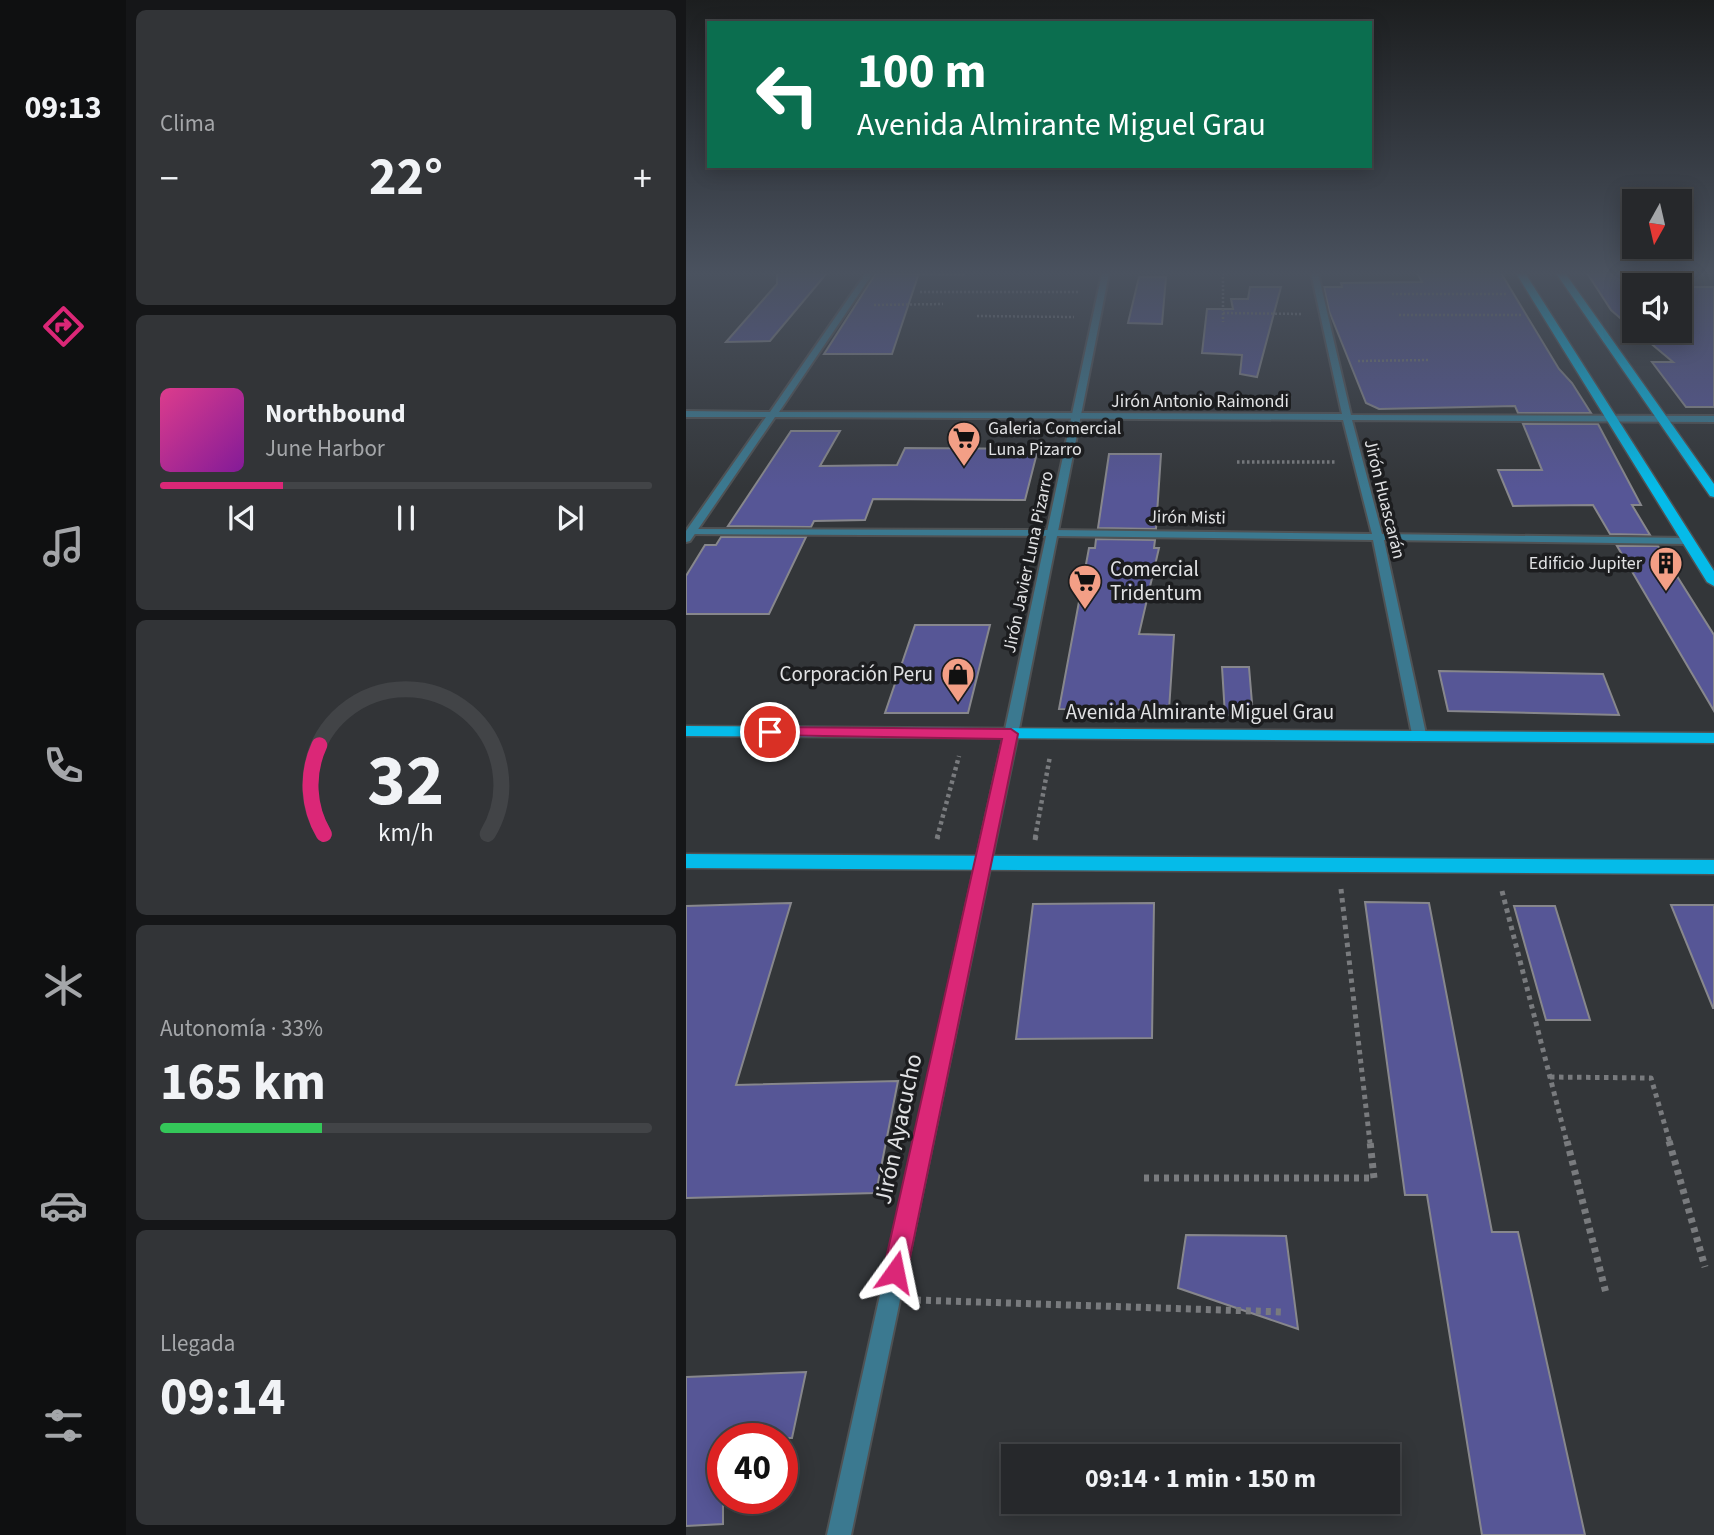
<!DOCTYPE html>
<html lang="es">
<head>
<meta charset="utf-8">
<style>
	:root { --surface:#26282b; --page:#323437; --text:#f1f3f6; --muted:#a4a6a9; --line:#424447; --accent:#db2777 }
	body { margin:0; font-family:"Source Sans 3",sans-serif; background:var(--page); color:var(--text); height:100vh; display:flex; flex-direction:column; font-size:26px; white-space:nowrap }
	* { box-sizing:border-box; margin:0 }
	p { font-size:23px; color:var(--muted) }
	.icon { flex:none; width:38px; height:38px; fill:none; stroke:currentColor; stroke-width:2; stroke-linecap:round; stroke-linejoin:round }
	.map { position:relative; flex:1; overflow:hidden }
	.details { display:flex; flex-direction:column; gap:10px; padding:10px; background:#151618; width:560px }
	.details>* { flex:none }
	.guide { position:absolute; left:21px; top:21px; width:665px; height:147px; border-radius:0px; box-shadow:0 4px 18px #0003,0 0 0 2px var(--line); background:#0b6e4f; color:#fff; overflow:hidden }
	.needle { width:46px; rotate:188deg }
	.buttons { position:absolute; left:936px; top:189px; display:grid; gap:14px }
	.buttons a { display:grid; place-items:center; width:70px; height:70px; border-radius:0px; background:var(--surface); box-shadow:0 4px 18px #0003,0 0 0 2px var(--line); font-size:35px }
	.speed { position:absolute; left:21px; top:1423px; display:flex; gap:14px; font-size:35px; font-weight:700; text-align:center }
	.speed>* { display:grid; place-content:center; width:91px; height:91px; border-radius:50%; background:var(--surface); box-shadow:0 4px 18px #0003,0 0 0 2px var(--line); line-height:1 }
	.speed .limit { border:10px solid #d22; background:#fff; color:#111 }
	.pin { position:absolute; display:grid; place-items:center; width:60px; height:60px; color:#fff; margin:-30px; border:4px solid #fff; border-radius:50%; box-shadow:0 2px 7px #0007 }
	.me { position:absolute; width:77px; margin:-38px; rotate:12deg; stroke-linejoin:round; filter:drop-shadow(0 0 5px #0008) }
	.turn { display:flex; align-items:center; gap:24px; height:147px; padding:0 35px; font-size:32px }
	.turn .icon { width:91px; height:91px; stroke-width:2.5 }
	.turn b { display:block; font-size:49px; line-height:60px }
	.big { font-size:52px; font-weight:700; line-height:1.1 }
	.details .widget { flex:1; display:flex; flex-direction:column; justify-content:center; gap:10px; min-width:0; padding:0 24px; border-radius:10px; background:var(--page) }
	.details .dial { align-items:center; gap:0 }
	.dial svg { height:182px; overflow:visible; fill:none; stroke:var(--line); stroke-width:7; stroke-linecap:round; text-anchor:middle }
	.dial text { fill:var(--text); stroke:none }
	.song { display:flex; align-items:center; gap:21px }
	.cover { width:84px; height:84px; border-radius:10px; background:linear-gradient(135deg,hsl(330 70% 55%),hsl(290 70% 35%)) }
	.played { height:7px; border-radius:4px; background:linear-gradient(90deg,var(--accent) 25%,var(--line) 25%) }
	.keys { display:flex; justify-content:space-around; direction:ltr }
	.heat { display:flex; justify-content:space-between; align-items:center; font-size:38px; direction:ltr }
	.charge { height:10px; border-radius:5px; background:linear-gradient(90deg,#34c759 33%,var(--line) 0) }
	.trip { position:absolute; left:315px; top:1444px; width:399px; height:70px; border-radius:0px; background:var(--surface); box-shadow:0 4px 18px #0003,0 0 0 2px var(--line); font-weight:700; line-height:70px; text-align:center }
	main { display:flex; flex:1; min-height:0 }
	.tab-bar { display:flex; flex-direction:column; width:126px; justify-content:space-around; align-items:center; background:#0f1011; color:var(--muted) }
	.tab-bar .icon { width:49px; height:49px }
	.tab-bar .active { color:var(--accent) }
	.tab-bar b { font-size:32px; color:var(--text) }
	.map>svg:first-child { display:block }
	.building { fill:#565696; stroke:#87878c; stroke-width:2 }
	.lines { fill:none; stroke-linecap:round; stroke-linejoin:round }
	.pedestrian-casing { stroke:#4f5254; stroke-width:4 }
	.minor-casing { stroke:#4f5254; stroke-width:4 }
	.tertiary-casing { stroke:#4f5254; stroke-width:4 }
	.primary-casing { stroke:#4f5254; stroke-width:3 }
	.path-far4 { stroke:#797b7e; stroke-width:2.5; stroke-dasharray:2 2; stroke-linecap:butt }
	.path-far3 { stroke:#797b7e; stroke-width:3.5; stroke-dasharray:2.5 2.5; stroke-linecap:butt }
	.path-far2 { stroke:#797b7e; stroke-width:4.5; stroke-dasharray:3.5 3.5; stroke-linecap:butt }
	.path-far1 { stroke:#797b7e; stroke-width:5; stroke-dasharray:4.5 4.5; stroke-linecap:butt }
	.path { stroke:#797b7e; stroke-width:7; stroke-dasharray:5 5; stroke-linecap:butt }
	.pedestrian { fill:#3b7990; fill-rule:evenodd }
	.minor { fill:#3b7990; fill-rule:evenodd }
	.tertiary { fill:#3b7990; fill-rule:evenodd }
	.primary { fill:#05bbe9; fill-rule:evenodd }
	.route { fill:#db2777; stroke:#8e194d; stroke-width:2 }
	.labels { text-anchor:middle; stroke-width:7; stroke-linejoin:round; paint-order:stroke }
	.far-street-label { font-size:18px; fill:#e1e2e4; stroke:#1c1d1f }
	.far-poi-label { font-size:18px; fill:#e1e2e4; stroke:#1c1d1f; text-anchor:start }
	.poi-label { font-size:21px; fill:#e1e2e4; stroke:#1c1d1f; text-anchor:start }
	.street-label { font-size:21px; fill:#e1e2e4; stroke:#1c1d1f }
	.near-street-label { font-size:24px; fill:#e1e2e4; stroke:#1c1d1f }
</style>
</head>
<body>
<main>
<nav class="tab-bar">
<b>09:13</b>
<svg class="icon active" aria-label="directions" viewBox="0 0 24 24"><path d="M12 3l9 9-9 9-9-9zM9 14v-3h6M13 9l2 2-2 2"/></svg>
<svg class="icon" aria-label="music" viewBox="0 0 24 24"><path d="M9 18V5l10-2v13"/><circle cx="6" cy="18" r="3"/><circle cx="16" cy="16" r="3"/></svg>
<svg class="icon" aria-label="phone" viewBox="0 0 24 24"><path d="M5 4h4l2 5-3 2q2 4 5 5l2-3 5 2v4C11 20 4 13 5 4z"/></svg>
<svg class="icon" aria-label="climate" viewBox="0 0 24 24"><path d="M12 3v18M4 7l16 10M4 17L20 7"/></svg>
<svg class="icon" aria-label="car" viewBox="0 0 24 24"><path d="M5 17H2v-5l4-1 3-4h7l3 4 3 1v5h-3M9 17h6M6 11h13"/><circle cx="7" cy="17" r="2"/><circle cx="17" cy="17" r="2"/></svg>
<svg class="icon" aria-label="filters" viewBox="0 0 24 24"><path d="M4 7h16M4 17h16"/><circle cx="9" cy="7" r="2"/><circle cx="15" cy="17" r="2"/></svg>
</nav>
<section class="details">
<div class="widget"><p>Clima</p>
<div class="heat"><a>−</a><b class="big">22°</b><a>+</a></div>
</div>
<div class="widget">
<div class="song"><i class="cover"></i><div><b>Northbound</b><p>June Harbor</p></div></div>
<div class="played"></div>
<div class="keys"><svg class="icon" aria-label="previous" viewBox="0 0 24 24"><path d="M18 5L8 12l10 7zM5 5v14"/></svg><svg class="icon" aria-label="pause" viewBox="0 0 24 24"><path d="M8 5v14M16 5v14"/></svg><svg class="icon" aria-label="next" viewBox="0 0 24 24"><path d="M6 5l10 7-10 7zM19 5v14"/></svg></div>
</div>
<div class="widget dial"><svg viewBox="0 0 100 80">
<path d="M14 69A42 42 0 1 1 86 69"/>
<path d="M14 69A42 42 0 0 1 12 30" stroke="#db2777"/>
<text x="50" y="56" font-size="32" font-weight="700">32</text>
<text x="50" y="72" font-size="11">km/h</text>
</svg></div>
<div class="widget"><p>Autonomía · 33%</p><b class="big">165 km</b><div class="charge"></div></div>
<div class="widget"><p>Llegada</p><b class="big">09:14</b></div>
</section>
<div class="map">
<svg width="1028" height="1535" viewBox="0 0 1028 1535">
	<rect width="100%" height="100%" fill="#333639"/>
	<path class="building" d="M91,273H141L84,341L40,342L91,284Z
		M190,273H233L206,354H138Z
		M731,273H815L873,369L886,383L905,413H832L829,406L693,409L680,403L643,311L638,287H656L655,283L736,282Z
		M901,273H943L952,285H948V330L925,310Z
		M453,277H480L476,324L442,323Z
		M564,287H595L571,377L554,374L556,355L516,353L521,309H547L545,299H562Z
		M994,287H1028V407H1000L966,362H987L950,331H994Z
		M837,424H912L955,505H946L964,535L924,534L907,505L827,506L812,470H856Z
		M105,431H154L134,466L211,465L219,448L352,449L339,500L187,499L179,520L128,521L125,527L42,526Z
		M423,454H475L470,529L412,528Z
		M35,537H120L83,614H0V576L19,545H30Z
		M410,539L469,540L468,548H473L453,634L488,635L483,710L373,709L403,548H409Z
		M931,546H972L1028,635V711Z
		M229,625H304L282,713H199Z
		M536,667H563L567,715H539Z
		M753,671L917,674L933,715L762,711Z
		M679,902L743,903L806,1232H832L899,1535H796L741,1195H719Z
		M105,903L50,1085L212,1081L190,1193L0,1198V906Z
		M468,903L466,1038L330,1039L347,904Z
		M985,905H1028V1008H1027Z
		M828,906H869L904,1020H860Z
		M500,1235L600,1236L612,1329L492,1288Z
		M120,1372L106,1438H37V1524L0,1526V1377Z"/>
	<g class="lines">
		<defs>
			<path id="pedestrian" d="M5,529L366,530L371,533L366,536L1,534L0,532Z"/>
			<path id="minor" d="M180,273H187L93,412L656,414L625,273H632L665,415L1028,416V422L666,420L696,534L1002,538L1007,541L1002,544L698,540L740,734L733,738L726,734L687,540L366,536L361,533L366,530L686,534L657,420L89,417L4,541L0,542V531L80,417H0V411L84,412Z"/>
			<path id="tertiary" d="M416,273H423L332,734L165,1535H141L318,734Z"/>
			<path id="primary" d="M830,273H839L1028,571V586L1021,582Z
				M870,273H879L1028,484V497L1024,496Z
				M0,726L1028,733V743L0,736Z
				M0,854L1028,860V874L0,868Z"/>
		</defs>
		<use href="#pedestrian" class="pedestrian-casing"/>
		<use href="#minor" class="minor-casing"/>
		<use href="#tertiary" class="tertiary-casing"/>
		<use href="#primary" class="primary-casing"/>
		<path class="path-far4" d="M537,273V322
			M204,274L280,275
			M234,292H394
			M706,294H821
			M188,305L257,304
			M537,313L616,314
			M713,315H835
			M291,316L388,317
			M672,361L744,360"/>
		<path class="path-far3" d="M551,462H650"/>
		<path class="path-far2" d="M251,838L273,756
			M349,838L364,756"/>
		<path class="path-far1" d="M251,839L252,836
			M349,840L350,836
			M655,889L684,1143
			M816,891L881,1143
			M864,1077L965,1078L984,1143"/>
		<path class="path" d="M881,1141L920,1293
			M983,1141L1019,1267
			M458,1178H688L684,1141
			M230,1300L597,1312"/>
		<use href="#pedestrian" class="pedestrian"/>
		<use href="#minor" class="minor"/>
		<use href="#tertiary" class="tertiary"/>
		<use href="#primary" class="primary"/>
	</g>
	<linearGradient id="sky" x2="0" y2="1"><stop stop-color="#1c1e1f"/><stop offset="0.56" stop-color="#4a525f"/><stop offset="1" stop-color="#4a525f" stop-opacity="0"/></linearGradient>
	<rect width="1028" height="488" fill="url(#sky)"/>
	<path class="route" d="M84,727L325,729L332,734L221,1272L217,1281L209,1284L200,1281L197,1272L316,739L78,735L76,732Z"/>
	<defs>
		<symbol id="supermarket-pin" viewBox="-11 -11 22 30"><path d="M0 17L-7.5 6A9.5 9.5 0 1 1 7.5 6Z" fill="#f39f86" stroke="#1c1d1f"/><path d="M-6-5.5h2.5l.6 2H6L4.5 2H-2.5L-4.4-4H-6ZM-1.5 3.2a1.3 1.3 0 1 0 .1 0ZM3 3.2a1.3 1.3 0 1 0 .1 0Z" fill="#111"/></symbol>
		<symbol id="building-pin" viewBox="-11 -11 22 30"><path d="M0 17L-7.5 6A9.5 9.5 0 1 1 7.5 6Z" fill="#f39f86" stroke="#1c1d1f"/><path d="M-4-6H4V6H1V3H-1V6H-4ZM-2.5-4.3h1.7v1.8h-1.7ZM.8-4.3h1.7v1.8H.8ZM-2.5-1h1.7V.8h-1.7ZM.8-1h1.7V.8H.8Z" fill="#111"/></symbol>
		<symbol id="shop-pin" viewBox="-11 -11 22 30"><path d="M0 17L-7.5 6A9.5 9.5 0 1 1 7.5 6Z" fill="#f39f86" stroke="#1c1d1f"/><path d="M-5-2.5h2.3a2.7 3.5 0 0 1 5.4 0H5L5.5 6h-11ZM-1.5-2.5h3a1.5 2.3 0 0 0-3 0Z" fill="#111"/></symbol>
	</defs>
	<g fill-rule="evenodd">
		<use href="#supermarket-pin" x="259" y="419" width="38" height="52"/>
		<use href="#building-pin" x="961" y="544" width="38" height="52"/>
		<use href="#supermarket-pin" x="380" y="562" width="38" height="52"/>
		<use href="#shop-pin" x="253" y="655" width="38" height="52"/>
	</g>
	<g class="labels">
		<g class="far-street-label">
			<text x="514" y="407">Jirón Antonio Raimondi</text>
			<text transform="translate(699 499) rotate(76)" y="6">Jirón Huascarán</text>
			<text transform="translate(501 517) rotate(1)" y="6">Jirón Misti</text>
			<text transform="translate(342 562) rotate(-78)" y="6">Jirón Javier Luna Pizarro</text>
		</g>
		<g class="far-poi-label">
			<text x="302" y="434">Galeria Comercial<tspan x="302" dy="21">Luna Pizarro</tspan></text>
			<text x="956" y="569" text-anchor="end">Edificio Jupiter</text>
		</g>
		<g class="poi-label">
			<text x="424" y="576">Comercial<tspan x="424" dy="24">Tridentum</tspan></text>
			<text x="247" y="681" text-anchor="end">Corporación Peru</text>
		</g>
		<g class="street-label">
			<text x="514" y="719">Avenida Almirante Miguel Grau</text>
		</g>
		<g class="near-street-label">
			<text transform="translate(212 1129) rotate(-78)" y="8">Jirón Ayacucho</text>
		</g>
	</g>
</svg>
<div class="buttons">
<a><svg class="needle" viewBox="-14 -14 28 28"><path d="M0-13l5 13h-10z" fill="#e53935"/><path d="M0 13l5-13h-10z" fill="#a4a6a9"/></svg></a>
<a><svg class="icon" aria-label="sound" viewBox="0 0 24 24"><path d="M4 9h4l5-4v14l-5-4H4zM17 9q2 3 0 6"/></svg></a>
</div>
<div class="speed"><div class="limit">40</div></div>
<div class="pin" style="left:84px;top:732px;background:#d93025"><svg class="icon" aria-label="arrive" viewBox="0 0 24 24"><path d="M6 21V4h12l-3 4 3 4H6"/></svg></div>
<svg class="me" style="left:209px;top:1272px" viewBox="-20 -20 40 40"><path d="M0-17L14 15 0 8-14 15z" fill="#db2777" stroke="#fff" stroke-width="4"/></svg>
<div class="trip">09:14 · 1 min · 150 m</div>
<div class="guide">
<div class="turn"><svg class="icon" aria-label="left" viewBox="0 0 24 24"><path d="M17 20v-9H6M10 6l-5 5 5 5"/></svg><div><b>100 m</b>Avenida Almirante Miguel Grau</div></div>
</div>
</div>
</main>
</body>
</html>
